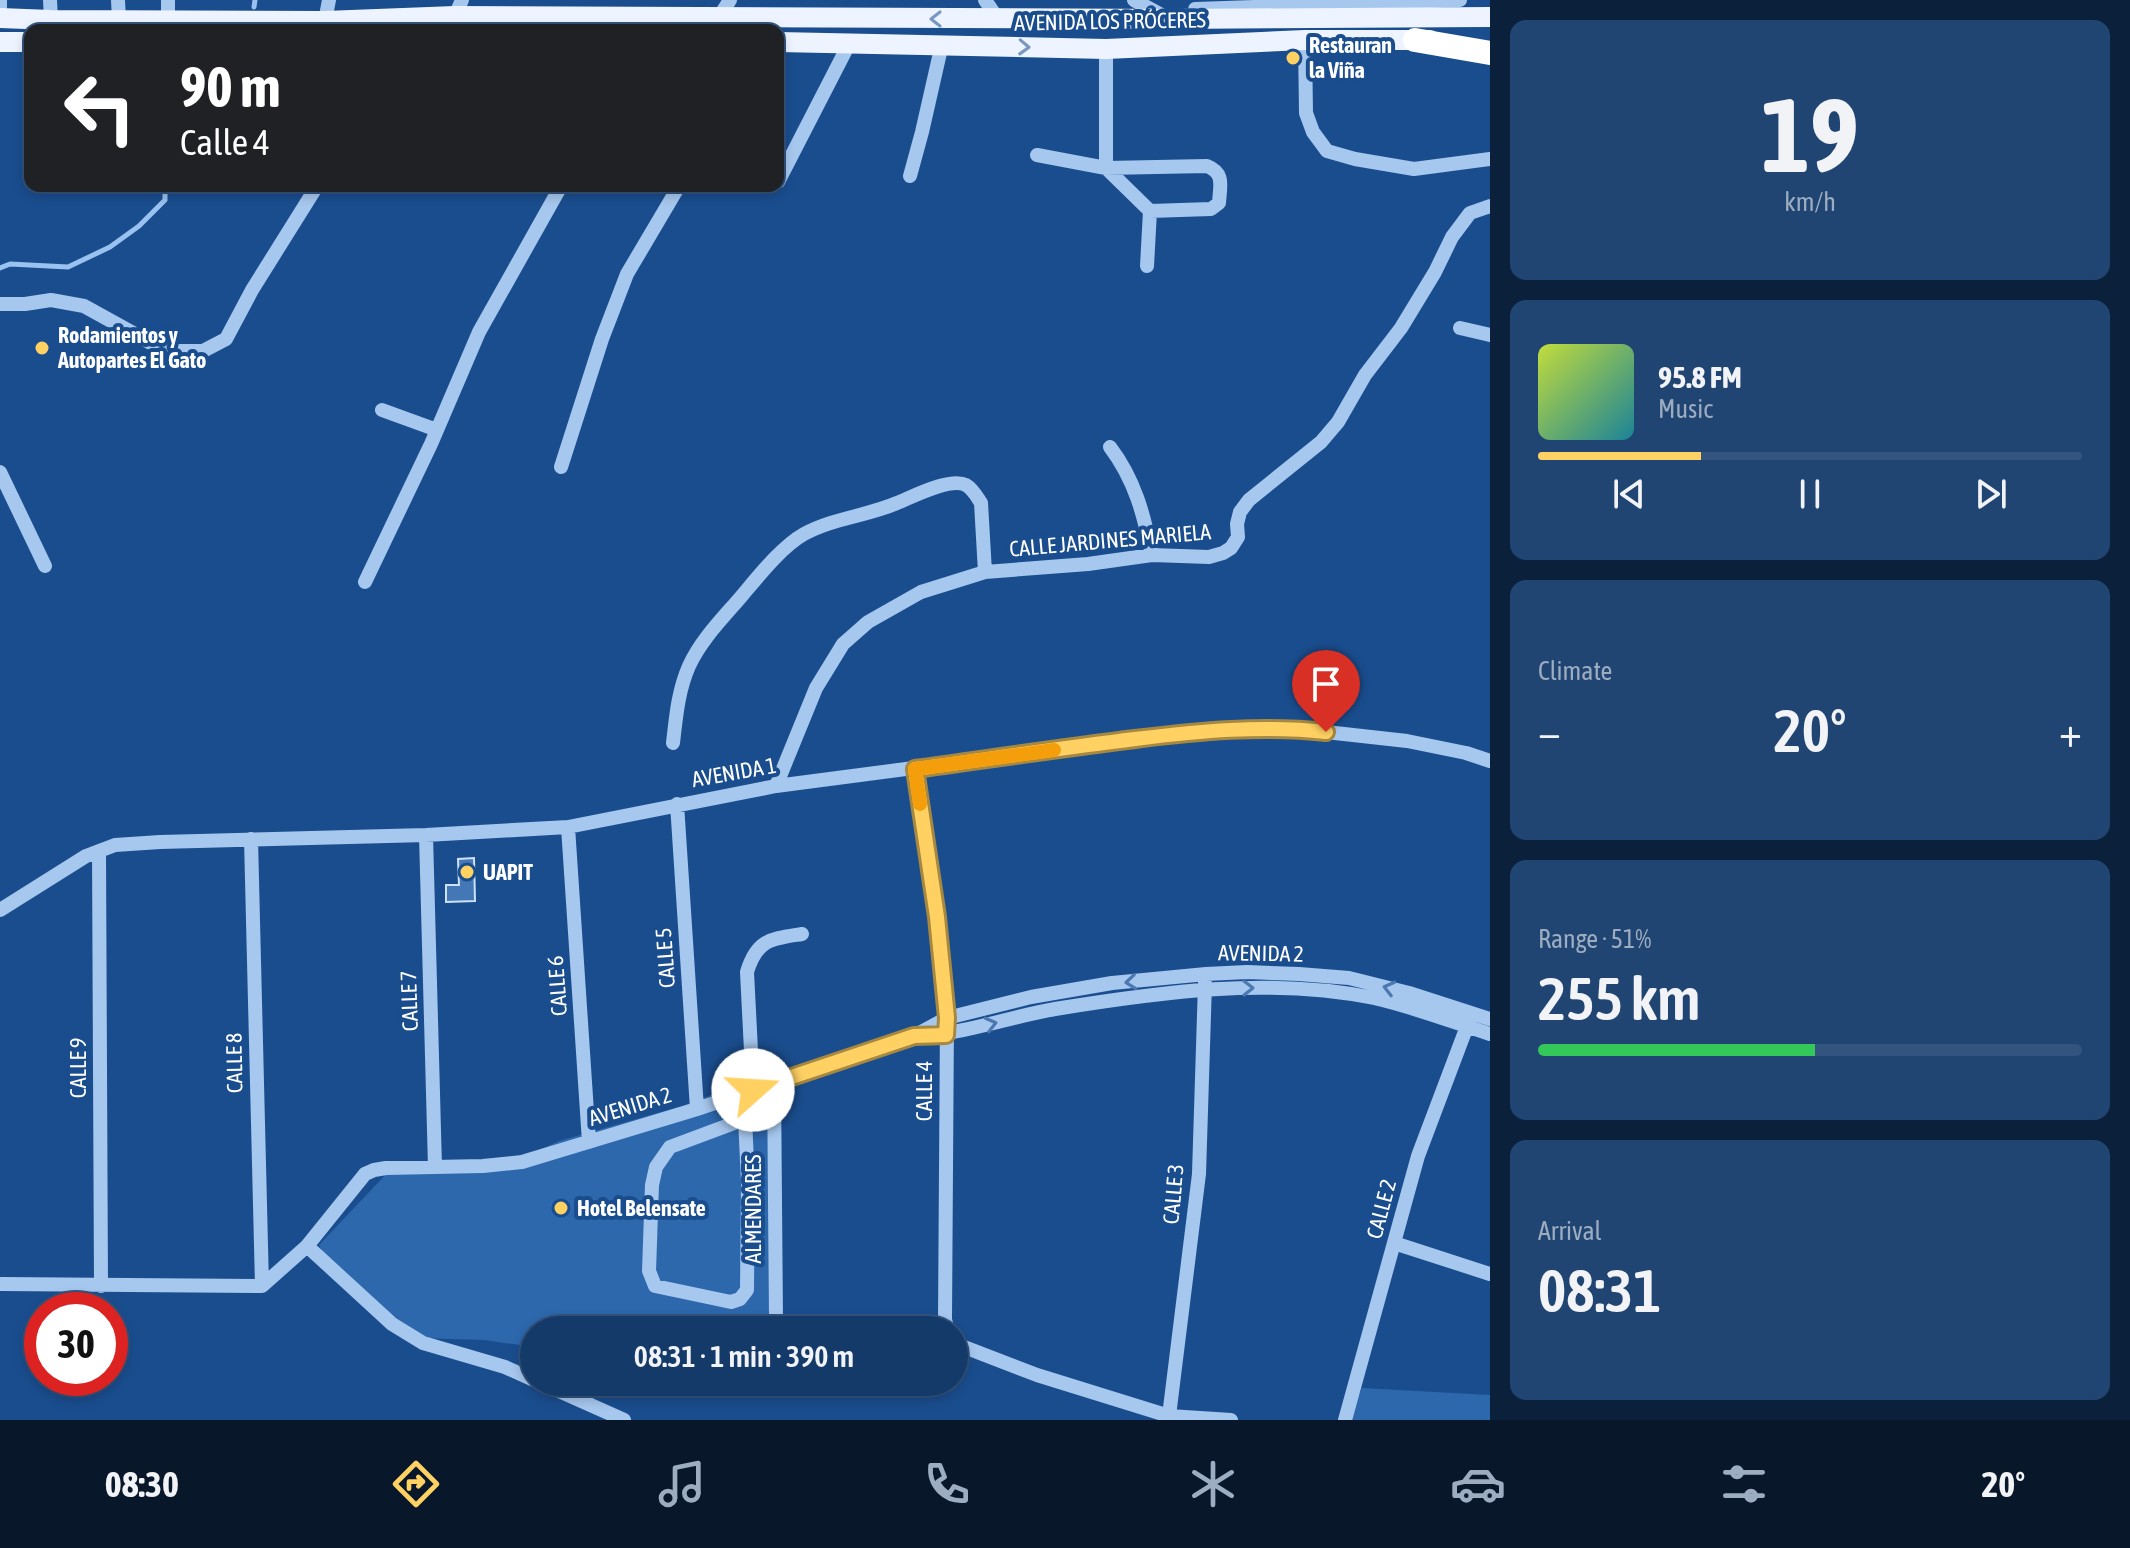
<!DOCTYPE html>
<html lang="en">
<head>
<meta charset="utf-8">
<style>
	:root { --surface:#143a6a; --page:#214572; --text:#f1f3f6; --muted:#9dadc1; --line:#33547e; --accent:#ffd163 }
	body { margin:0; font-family:"Asap Condensed",sans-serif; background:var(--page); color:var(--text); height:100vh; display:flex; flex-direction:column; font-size:30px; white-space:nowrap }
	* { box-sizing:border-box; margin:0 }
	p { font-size:26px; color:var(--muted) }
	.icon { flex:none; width:44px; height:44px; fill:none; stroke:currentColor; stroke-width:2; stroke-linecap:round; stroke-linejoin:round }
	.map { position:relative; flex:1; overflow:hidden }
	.drawer { display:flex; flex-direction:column; gap:20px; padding:20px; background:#0b203a; width:640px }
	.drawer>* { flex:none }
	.top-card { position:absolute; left:24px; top:24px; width:760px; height:168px; border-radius:16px; box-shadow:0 4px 12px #0003,0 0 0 2px var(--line); background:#202124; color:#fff; overflow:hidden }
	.speed { position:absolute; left:24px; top:1292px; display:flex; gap:16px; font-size:40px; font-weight:700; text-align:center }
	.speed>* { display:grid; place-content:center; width:104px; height:104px; border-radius:50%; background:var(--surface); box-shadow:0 4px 12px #0003,0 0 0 2px var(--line); line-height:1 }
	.speed .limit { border:12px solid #d22; background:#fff; color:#111 }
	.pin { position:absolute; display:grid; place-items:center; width:68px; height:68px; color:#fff; margin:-82px -34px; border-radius:50% 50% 50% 0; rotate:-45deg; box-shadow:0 0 8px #0007 }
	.pin .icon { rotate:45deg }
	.me { position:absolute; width:88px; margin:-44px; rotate:71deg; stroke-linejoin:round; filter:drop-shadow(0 0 6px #0008) }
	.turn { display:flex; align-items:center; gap:28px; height:168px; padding:0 24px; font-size:36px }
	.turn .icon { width:104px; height:104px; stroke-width:2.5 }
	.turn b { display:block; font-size:56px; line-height:68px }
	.big { font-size:60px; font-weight:600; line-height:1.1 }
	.drawer .card { flex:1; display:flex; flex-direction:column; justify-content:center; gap:12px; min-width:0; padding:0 28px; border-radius:16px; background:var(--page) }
	.drawer .dial { align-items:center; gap:0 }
	.dial b { font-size:104px; line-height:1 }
	.song { display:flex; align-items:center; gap:24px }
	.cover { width:96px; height:96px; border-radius:12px; background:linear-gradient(135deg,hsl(70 70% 55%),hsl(190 70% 35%)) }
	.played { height:8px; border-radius:4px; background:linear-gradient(90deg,var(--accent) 30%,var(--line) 30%) }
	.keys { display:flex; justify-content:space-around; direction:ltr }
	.heat { display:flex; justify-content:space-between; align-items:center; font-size:44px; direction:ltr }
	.charge { height:12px; border-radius:6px; background:linear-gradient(90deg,#34c759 51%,var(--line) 0) }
	.trip { position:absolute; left:520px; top:1316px; width:448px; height:80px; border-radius:40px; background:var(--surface); box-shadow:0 4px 12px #0003,0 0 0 2px var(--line); font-weight:600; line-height:80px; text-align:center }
	.tab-bar { display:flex; height:128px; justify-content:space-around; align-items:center; background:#08172a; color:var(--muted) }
	.tab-bar .icon { width:56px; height:56px }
	.tab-bar .on { color:var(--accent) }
	.tab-bar b { font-size:36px; color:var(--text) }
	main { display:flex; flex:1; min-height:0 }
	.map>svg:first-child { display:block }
	.green { fill:#2d67ac }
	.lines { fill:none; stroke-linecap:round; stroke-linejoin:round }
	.stream { stroke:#99c2f0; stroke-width:5 }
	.building { fill:#4377b6; stroke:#cce1fa; stroke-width:2 }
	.minor { stroke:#a6c7ee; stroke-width:14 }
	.major { stroke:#edf4ff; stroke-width:20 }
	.highway { stroke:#fff; stroke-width:24 }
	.oneway { stroke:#7998c1 }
	.oneway2 { stroke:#4b78b0 }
	.route-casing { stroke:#a68840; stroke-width:20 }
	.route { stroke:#ffd163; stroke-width:14 }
	.slow { stroke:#f59e0b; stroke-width:14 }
	.poi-dot { fill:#ffd163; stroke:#1a4d8e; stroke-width:3 }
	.labels { text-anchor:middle; stroke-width:8; stroke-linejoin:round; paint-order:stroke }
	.street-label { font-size:22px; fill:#fff; stroke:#1a4d8e }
	.poi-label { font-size:22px; font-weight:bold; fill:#fff; stroke:#1a4d8e; text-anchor:start }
</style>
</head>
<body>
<main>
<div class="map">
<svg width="1490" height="1420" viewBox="0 0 1490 1420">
	<rect width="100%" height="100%" fill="#1a4d8e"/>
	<path class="green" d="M751,1080L767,1101L770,1299L767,1330H534V1347L484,1340L416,1338L323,1254L319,1245L390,1170L515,1161L559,1141L682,1106Z
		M1362,1388L1490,1395V1420H1349Z"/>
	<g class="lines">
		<path class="stream" d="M254,7L255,0
			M0,268L10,264L68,267L110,247L139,226L165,200V186"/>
	</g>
	<path class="building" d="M474,858L475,901L446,902V885H459L458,859Z"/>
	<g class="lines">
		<path class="minor" d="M50,0L51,20
			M118,0L119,20
			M168,0V20
			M985,0L998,19
			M1134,0L1165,17
			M1195,9L1460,0
			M0,10V0
			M455,16L462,0
			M719,17L730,0
			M325,21L329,0
			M1305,40L1306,113L1313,132L1327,151L1355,159L1414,169L1490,159
			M1106,49V168L1207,166C1225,173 1220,186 1219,203L1211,209L1150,211L1147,266
			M1037,155L1106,168L1150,211
			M910,176L922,132L942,44
			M778,182L850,42
			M0,304H25L51,300L84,306L151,343L176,351H203L226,339L252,290L317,186
			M1460,328L1490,335
			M382,410L437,430
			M1110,447C1135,480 1144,515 1152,555
			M561,467L602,339L627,274L679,186
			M0,472L45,566
			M365,582L431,444L479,332L561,186
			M673,743C676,717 678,691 689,666C701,640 721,620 740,598C757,578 781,547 804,534C833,518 867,516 897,503C912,497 950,477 966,485C973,489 977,497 981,503L985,572
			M915,769L937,917L947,1018L945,1320L948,1330
			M776,786L816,688L843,644L868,622L921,592L985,572L1088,564L1152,555L1209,557L1223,553L1231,548L1238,537L1237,524L1240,512L1249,500L1321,442L1338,422L1365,375L1401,328L1435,272L1452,237L1470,213L1490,206
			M677,804L697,1109
			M568,827L589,1142
			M426,835L435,1167
			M251,839L262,1286
			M99,851L101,1286
			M0,910L86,856L115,845L160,842L426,835L568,827L776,786L1112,742L1240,728L1299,729L1407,741L1466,753L1490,761
			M918,1036C965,1034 1009,1017 1055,1009C1160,992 1268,977 1374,998C1414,1007 1452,1022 1490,1034
			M753,1090L747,972C757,939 771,939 802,934
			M745,1119L748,1182L747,1290L740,1299L731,1302L655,1286L649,1271L652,1185L656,1167L670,1147L745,1119L774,1082
			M1394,1243L1490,1274
			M307,1246L392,1324L423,1343L505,1367L534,1380
			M0,1284L262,1286L307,1246L365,1174L374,1170L386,1168L483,1166L522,1162L697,1109L914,1036L947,1018L1031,997L1112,983L1206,974L1247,972L1299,974L1349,978L1409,993L1490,1019
			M654,1321L742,1330
			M765,1330L776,1319L774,1082
			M954,1338L959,1345L1037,1375L1169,1416L1231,1420
			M539,1382L624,1420
			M1169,1416L1199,1174L1205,983
			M1345,1420L1418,1156L1469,1021"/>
		<path class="major" d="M0,18L51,20L325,21L455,16L1170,19L1490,17
			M0,42H30
			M778,42L1106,49L1305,40H1430"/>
		<path class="highway" d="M1415,40L1490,53"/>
	</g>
	<defs><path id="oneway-chevron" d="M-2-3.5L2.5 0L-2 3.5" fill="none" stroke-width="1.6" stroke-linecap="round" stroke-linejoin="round" transform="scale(2)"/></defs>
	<g class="oneway">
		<use href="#oneway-chevron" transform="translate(936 19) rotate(-180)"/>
		<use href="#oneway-chevron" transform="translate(1024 47) rotate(2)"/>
	</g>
	<g class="oneway2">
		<use href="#oneway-chevron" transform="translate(1131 982) rotate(174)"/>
		<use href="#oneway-chevron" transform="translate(1248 988) rotate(-1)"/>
		<use href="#oneway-chevron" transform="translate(1389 988) rotate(-166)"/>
		<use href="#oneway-chevron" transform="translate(991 1024) rotate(-14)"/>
	</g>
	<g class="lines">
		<defs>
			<path id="route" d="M753,1090L914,1036L946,1035L947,1018L937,917L915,769C988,759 1062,748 1135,739C1199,731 1262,725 1326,732"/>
		</defs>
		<use href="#route" class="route-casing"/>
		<use href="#route" class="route"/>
		<path class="slow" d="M920,804L915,769L1054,750"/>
	</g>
	<g class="poi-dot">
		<circle cx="1293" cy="58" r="8"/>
		<circle cx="42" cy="348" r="8"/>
		<circle cx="467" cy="872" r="8"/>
		<circle cx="561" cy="1208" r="8"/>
	</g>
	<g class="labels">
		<g class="street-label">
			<text transform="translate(1110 21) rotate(-1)" y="8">AVENIDA LOS PRÓCERES</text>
			<text transform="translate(1110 540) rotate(-5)" y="8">CALLE JARDINES MARIELA</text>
			<text transform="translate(734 772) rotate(-10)" y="8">AVENIDA 1</text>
			<text transform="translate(1261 953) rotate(1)" y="8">AVENIDA 2</text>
			<text transform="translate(665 958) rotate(-94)" y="8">CALLE 5</text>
			<text transform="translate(557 986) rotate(-94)" y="8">CALLE 6</text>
			<text transform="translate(409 1001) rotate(-92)" y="8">CALLE 7</text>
			<text transform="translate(234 1063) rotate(-91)" y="8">CALLE 8</text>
			<text transform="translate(78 1068) rotate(-90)" y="8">CALLE 9</text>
			<text transform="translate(924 1091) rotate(-90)" y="8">CALLE 4</text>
			<text transform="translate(630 1106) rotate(-17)" y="8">AVENIDA 2</text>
			<text transform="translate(1173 1194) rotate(-85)" y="8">CALLE 3</text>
			<text transform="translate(753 1209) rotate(-90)" y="8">ALMENDARES</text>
			<text transform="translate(1381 1209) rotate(-75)" y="8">CALLE 2</text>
		</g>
		<g class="poi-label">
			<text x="1309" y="53">Restauran<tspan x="1309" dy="25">la Viña</tspan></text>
			<text x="58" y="343">Rodamientos y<tspan x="58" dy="25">Autopartes El Gato</tspan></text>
			<text x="483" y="880">UAPIT</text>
			<text x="577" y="1216">Hotel Belensate</text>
		</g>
	</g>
</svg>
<div class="speed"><div class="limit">30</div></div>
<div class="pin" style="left:1326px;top:732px;background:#d93025"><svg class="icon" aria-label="arrive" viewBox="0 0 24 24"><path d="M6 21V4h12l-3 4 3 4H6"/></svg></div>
<svg class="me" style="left:753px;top:1090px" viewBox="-20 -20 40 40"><circle r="19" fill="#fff"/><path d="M0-13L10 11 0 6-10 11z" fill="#ffd163"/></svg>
<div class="trip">08:31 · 1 min · 390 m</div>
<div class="top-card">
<div class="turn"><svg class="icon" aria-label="left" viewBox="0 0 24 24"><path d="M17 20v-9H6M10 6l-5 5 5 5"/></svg><div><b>90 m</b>Calle 4</div></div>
</div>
</div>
<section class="drawer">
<div class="card dial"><b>19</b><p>km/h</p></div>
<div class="card">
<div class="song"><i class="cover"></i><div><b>95.8 FM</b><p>Music</p></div></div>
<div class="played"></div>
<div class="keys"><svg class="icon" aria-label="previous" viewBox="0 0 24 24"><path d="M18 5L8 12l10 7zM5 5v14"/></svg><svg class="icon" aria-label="pause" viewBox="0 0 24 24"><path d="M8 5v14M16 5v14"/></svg><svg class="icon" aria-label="next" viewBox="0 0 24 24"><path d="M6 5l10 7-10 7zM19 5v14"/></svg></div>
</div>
<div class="card"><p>Climate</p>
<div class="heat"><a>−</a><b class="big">20°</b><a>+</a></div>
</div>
<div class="card"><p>Range · 51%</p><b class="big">255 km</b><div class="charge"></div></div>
<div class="card"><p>Arrival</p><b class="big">08:31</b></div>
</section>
</main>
<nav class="tab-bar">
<b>08:30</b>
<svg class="icon on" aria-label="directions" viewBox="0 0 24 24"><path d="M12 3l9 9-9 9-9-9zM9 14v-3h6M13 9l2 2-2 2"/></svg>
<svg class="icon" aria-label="music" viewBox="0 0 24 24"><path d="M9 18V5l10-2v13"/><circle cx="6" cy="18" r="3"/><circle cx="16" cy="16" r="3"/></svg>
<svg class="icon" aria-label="phone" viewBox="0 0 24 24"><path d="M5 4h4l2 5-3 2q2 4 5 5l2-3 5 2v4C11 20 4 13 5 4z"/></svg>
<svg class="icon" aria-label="climate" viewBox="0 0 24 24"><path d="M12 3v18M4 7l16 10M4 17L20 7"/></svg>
<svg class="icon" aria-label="car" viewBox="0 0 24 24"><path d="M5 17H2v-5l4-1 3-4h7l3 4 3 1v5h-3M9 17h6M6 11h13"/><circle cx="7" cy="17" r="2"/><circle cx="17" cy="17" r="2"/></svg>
<svg class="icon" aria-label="filters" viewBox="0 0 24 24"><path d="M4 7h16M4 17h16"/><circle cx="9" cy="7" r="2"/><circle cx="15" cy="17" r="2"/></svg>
<b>20°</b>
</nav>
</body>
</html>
